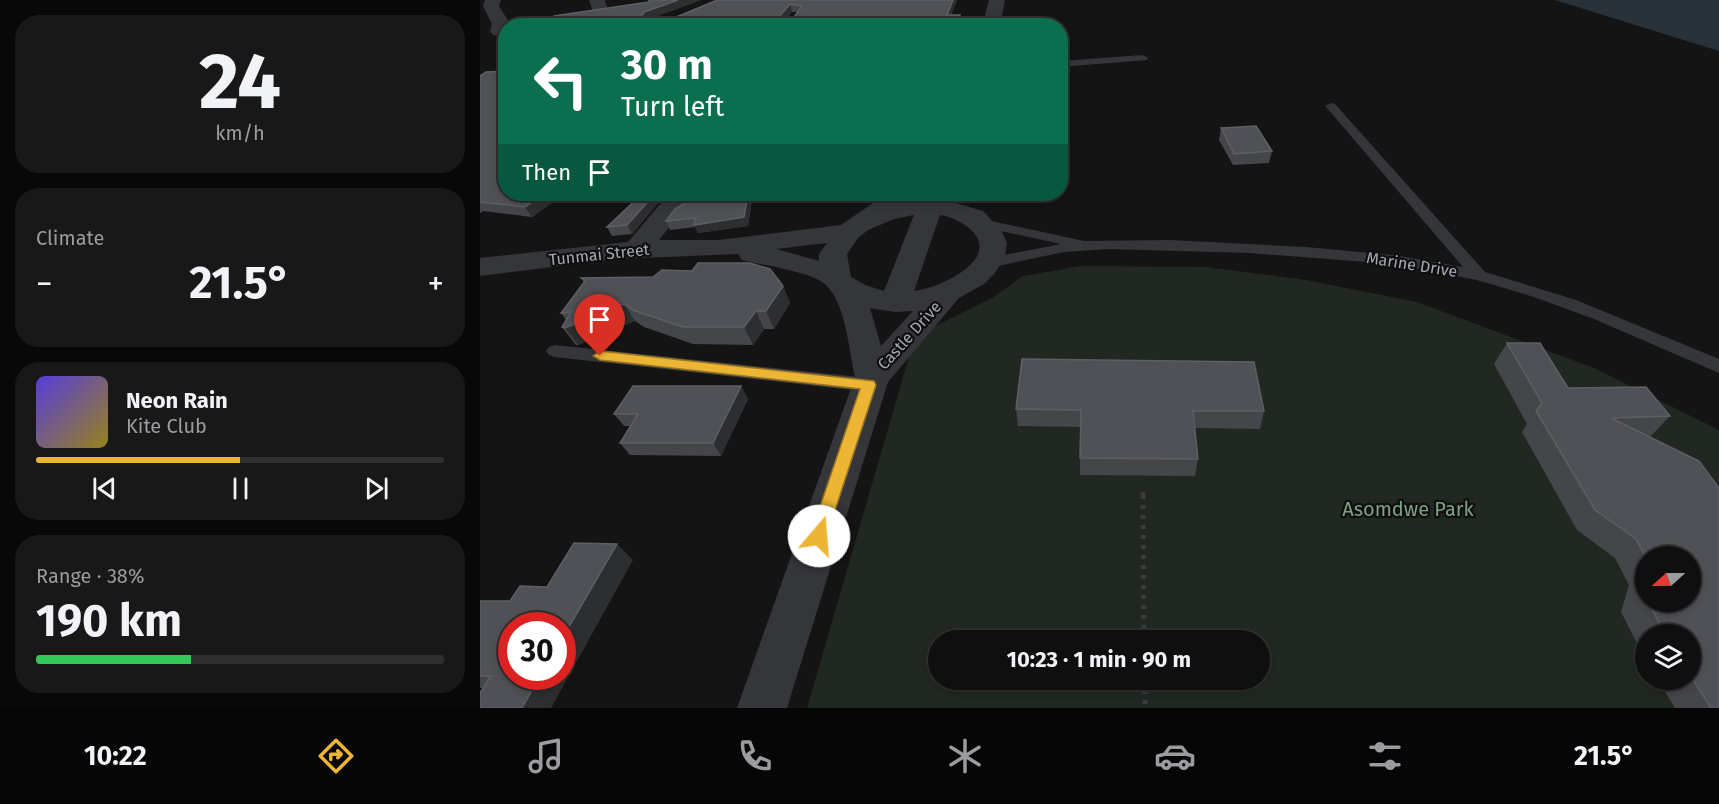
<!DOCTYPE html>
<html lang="en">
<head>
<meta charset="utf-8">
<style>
	:root { --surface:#0f0f10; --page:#181819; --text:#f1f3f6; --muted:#9b9c9f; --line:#2f2f30; --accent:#edb534 }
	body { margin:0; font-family:"Fira Sans",sans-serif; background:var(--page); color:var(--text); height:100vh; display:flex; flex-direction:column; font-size:22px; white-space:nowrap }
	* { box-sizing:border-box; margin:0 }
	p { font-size:20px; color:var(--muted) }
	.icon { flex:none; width:33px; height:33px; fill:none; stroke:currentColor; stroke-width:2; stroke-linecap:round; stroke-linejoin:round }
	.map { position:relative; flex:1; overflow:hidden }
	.sheet { display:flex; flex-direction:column; gap:15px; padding:15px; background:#080809; width:480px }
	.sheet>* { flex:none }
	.hud { position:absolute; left:18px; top:18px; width:570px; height:183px; border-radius:24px; box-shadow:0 3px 9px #0003,0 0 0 2px var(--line); background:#0b6e4f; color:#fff; overflow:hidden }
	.needle { width:39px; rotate:249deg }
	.controls { position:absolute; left:1155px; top:546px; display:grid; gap:12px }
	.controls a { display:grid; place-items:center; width:66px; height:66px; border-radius:50%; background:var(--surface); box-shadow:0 3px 9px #0003,0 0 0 2px var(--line); font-size:30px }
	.speed { position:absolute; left:18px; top:612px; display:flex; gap:12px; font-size:30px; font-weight:700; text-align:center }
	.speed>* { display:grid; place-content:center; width:78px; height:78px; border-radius:50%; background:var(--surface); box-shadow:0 3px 9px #0003,0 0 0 2px var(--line); line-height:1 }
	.speed .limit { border:9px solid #d22; background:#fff; color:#111 }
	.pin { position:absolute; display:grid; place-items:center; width:51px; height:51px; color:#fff; margin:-62px -26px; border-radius:50% 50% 50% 0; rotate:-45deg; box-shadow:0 0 6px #0007 }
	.pin .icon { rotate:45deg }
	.me { position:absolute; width:66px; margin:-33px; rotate:18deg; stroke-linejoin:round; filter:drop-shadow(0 0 4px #0008) }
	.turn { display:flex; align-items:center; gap:21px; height:126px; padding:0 24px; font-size:27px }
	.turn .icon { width:78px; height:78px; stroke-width:2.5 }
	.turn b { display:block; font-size:42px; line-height:51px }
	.then { display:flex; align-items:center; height:57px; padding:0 24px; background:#0003; gap:12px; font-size:22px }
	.big { font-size:45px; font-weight:700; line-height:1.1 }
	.sheet .card { flex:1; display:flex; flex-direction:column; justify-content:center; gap:9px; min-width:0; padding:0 21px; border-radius:24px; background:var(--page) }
	.sheet .dial { align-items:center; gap:0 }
	.dial b { font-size:78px; line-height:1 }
	.song { display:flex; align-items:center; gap:18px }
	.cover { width:72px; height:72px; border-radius:9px; background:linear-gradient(135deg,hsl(250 70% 55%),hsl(50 70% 35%)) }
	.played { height:6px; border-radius:3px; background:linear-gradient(90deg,var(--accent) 50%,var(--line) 50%) }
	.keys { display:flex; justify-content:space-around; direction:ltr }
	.heat { display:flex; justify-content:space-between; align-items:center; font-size:33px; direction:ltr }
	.charge { height:9px; border-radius:4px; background:linear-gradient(90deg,#34c759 38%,var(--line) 0) }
	.trip { position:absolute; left:448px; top:630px; width:342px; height:60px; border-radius:30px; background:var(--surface); box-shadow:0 3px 9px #0003,0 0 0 2px var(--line); font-weight:700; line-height:60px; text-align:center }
	.tabs { display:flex; height:96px; justify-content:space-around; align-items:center; background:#060606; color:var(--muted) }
	.tabs .icon { width:42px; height:42px }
	.tabs .selected { color:var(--accent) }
	.tabs b { font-size:27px; color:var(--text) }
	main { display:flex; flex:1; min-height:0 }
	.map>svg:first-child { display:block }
	.green { fill:#202821; fill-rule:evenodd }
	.water { fill:#2a3239 }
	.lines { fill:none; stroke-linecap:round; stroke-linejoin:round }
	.path-far1 { stroke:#3b3c41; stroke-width:4; stroke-dasharray:3 4.5; stroke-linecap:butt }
	.path { stroke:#3b3c41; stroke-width:5; stroke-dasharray:4 6; stroke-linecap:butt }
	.service { fill:#35363a; fill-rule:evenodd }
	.minor { fill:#35363a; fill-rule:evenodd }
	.wall { fill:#45464a; fill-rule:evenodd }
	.shaded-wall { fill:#2d2e30 }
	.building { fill:#505156; stroke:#5d5f64; stroke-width:1.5; fill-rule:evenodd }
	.route { fill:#edb534; stroke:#9a7622; stroke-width:1.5 }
	.labels { text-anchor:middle; stroke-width:4.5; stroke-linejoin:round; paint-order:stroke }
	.street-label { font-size:16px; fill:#a6aab5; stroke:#0f0f10 }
	.near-park-label { font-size:20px; fill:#7da080; stroke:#0f0f10 }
</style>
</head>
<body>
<main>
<section class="sheet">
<div class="card dial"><b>24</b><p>km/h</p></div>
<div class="card"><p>Climate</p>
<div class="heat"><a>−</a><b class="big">21.5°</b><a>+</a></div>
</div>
<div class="card">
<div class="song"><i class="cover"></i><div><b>Neon Rain</b><p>Kite Club</p></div></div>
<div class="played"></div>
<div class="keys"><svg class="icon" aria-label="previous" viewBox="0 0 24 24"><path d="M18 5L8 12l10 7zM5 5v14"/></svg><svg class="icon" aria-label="pause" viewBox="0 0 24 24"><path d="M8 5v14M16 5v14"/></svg><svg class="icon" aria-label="next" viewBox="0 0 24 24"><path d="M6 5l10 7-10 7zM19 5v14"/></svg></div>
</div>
<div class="card"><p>Range · 38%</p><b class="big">190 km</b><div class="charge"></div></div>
</section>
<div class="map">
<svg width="1239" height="708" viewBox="0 0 1239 708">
	<rect width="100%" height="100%" fill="#141415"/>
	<path class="green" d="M601,266L725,267L826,280L937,302L1114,368L1239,430V708H327L435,336L512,298L543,276ZM1166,556H1210V602H1166ZM1166,634H1210V680H1166ZM459,640H780V680H459Z"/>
	<path class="water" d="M1075,0H1239V51Z"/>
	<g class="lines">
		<path class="path-far1" d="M663,492V497"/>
		<path class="path" d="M663,495L664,640
			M665,680V708"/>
		<path class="service" d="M663,55L668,58L667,60L580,67V61Z
			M851,103L855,104L1005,272L1096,300L1239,359V373L1114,319L1054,297L997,280L913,264L769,253L630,249L584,252L508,268L500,263L508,258L581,244L497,226L495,223L497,220L502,219L604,241L690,240L826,247L913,255L983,267L847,108L845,106Z
			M75,345L389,378L396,380L398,385L396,390L389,392L75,357L69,355L66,351L69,347Z"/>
		<path class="minor" d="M5,0H21L19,6L30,24L26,26V37L13,35L10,31L12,24L3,6Z
			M109,0H125L128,11L126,15H114Z
			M509,0H525L520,26H502Z
			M197,194H227L223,199L198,216L179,240H238L361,225L406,194H434L431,200L450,198L469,201L503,211L521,230L527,243L525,256L515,273L504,284L479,298L408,382L307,708H257L375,377C369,351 366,304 346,285C333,272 281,265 262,260L258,254L135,259L0,276V258L148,242L180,204ZM434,215L404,291L385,285L371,277L367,254L378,238L388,230L414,219ZM460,215C480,218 514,238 493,262C479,277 455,288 434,291ZM347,243L339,254V261L296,249ZM390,308L415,312L433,311L401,346Z"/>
	</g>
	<path class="wall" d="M169,0H221L169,19L189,20L235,1L477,0L471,15H480L481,23L70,26L169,2ZM312,12H317L312,20H305Z
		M0,76L84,194L52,217L3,211L0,213Z
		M741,128L792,151L789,163L753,165L739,140Z
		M219,194H273L268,226L218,233L215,227L190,230L186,221Z
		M178,203L152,234L132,236L127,227Z
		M101,278L303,286L310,303L294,329H284L273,345L213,344L164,327L155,321L98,345H96L82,327L86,320L81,313L104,282Z
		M1027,343L1088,388L1190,416L1171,436H1168L1239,708H1195L1178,680H1210V634H1166V658L1162,653L1141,612L1149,585L1135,558L1097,530L1042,432L1047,424L1014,364ZM1166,556L1210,602H1166Z
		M261,386L268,399L241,456L150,455L140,443L151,426H144L134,414Z
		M536,409L784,411L780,429L715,428L718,459L715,476L600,475V458L601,427L538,426Z
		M153,560L3,688H0V601H30L67,587Z"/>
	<path class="shaded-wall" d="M198,0H221L167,20L160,19L164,12Z
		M473,0H477L468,23L467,15Z
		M310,4L312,12L301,25L299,20V17Z
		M480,15L481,23L480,26H475Z
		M64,194H84L52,217L45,207Z
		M175,194H194L178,203L152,234L147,225Z
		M268,194H273L268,226L218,233L214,225Z
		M303,286L310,303L294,329L286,311Z
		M144,304L155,321L98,345L85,328Z
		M276,311L284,329L273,345L264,327Z
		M261,386L268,399L241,456L233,443Z
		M137,544L153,560L71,708H42L60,676H82V639Z"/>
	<path class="building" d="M169,0H198L164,12L160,19L189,20L235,1L236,0H473L467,15H480L475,26H70L74,16L169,2ZM310,4L322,6L312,20H299V17Z
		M26,71V194H64L45,207L0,202V76L6,72Z
		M776,126L792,151L754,154L741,128Z
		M162,194H175L147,225L127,227Z
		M219,194H268L264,217L214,225L215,218L186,221L195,209Z
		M218,263H270L290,269L303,286L286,311H276L264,327H203L153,310L144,304L85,328L82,327L91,312L81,313L105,281L101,278L173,277L182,270L212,271Z
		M1027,343H1060L1088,388L1166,387L1190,416L1131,418L1219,461L1239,488V708H1231L1210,675V634H1185L1168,602H1210V556H1166V558L1156,539L1115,510L1056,411L1062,403Z
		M542,359L774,362L784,411H713L718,459L600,458L601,410L536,409Z
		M153,386H261L233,443H140L158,414H134Z
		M94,543L137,544L82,639V626H32V676H60L42,708H0V693L11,676H0V601H30L40,586L67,587Z
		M1166,585V598L1163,594Z"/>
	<path class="route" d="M120,351L394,381L396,385L345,541L339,543L333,541L330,536L380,389L120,360L113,356Z"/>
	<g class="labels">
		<g class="street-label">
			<text transform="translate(119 254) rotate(-6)" y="6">Tunmai Street</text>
			<text transform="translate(932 264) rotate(9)" y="6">Marine Drive</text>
			<text transform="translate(429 335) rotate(-48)" y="6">Castle Drive</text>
		</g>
		<g class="near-park-label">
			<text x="928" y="516">Asomdwe Park</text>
		</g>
	</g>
</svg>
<div class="controls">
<a><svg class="needle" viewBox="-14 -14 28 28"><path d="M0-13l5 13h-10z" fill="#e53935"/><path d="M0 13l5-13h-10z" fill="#9b9c9f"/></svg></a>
<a><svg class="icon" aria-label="layers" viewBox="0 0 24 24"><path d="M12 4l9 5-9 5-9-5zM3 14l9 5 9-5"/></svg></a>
</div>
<div class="speed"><div class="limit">30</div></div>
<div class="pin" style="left:120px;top:356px;background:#d93025"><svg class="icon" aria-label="arrive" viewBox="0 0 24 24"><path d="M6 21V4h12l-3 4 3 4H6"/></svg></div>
<svg class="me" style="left:339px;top:536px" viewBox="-20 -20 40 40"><circle r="19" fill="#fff"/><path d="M0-13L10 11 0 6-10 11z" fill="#edb534"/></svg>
<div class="trip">10:23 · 1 min · 90 m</div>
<div class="hud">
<div class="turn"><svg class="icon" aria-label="left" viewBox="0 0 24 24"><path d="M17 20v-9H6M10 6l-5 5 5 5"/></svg><div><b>30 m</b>Turn left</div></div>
<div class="then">Then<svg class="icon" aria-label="arrive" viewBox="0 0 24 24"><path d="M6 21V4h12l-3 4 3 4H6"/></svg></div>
</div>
</div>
</main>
<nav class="tabs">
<b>10:22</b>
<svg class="icon selected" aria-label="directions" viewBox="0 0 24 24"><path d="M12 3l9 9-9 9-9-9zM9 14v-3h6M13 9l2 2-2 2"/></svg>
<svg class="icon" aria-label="music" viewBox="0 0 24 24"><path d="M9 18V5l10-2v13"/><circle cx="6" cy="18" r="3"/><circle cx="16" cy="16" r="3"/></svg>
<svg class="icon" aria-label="phone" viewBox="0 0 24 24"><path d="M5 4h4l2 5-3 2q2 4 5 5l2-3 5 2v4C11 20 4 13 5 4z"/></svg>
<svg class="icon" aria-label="climate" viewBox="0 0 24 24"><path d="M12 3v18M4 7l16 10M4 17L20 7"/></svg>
<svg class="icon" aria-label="car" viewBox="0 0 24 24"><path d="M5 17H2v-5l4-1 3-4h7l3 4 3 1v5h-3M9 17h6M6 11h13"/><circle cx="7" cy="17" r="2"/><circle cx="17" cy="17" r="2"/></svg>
<svg class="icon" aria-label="filters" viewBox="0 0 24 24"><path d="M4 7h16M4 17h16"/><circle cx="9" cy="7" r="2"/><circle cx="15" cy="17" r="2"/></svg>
<b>21.5°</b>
</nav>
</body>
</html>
